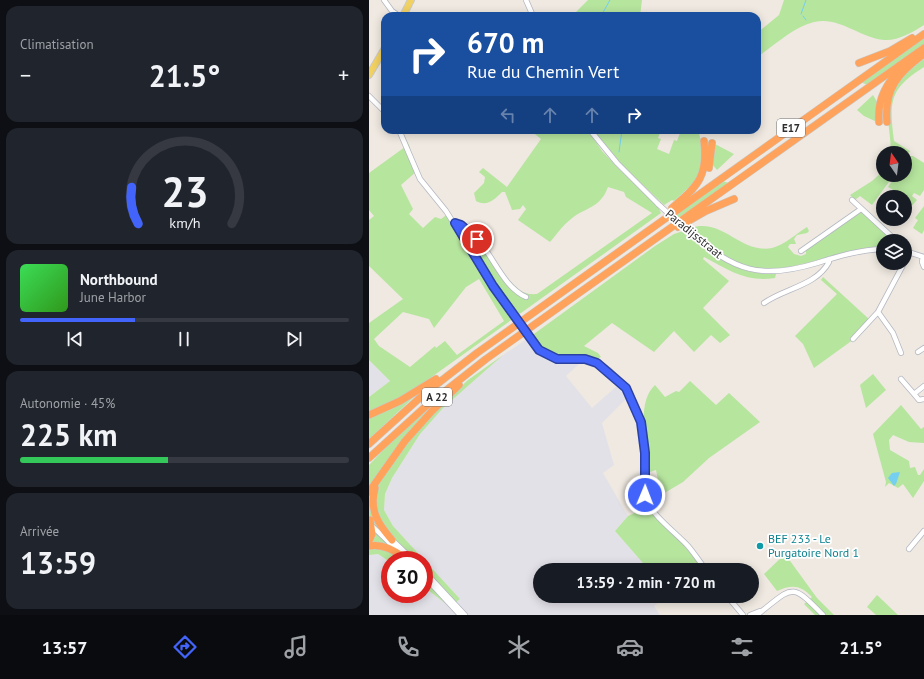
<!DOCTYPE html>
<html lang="fr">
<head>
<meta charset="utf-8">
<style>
	:root { --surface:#171b24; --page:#20242c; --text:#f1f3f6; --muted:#9ea1a6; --line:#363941; --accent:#4264fb }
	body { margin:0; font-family:"PT Sans",sans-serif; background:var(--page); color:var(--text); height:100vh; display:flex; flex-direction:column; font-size:15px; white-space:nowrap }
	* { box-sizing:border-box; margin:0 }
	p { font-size:13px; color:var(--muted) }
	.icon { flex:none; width:22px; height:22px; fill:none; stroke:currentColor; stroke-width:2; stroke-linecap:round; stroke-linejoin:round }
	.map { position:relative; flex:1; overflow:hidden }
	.side { display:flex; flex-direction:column; gap:6px; padding:6px; background:#0d0f14; width:369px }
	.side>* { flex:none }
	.guide { position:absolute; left:12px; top:12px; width:380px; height:122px; border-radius:12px; box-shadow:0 2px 10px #0003; background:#1a4fa0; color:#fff; overflow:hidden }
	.needle { width:26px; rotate:346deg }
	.tools { position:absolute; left:507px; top:146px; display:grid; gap:8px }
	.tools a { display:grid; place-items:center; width:36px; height:36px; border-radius:50%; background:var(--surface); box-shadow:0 2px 10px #0003; font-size:20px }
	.speed { position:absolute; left:12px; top:551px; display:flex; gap:8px; font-size:20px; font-weight:700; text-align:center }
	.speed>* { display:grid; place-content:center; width:52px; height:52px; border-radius:50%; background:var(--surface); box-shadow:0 2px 10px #0003; line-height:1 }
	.speed .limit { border:6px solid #d22; background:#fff; color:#111 }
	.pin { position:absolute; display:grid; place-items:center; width:34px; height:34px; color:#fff; margin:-17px; border:2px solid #fff; border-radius:50%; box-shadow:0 1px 4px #0007 }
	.me { position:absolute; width:44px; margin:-22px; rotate:1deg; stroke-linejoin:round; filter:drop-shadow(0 0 3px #0008) }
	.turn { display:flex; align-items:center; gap:14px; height:84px; padding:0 20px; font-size:18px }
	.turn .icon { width:52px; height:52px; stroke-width:2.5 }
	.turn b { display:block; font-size:28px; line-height:34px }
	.lanes { display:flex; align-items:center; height:38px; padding:0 20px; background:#0003; justify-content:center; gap:20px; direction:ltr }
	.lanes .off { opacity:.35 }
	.big { font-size:30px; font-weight:700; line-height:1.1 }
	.side .widget { flex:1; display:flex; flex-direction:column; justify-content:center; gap:6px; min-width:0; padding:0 14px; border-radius:12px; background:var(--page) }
	.side .dial { align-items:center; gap:0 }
	.dial svg { height:104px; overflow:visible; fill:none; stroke:var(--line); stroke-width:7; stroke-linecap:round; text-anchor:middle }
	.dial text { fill:var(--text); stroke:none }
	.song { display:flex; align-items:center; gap:12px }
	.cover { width:48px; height:48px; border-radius:6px; background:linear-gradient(135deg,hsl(130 70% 55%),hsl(110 70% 35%)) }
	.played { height:4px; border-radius:2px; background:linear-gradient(90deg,var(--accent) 35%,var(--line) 35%) }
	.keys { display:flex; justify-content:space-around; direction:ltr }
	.heat { display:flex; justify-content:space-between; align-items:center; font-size:22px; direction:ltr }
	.charge { height:6px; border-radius:3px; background:linear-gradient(90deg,#34c759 45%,var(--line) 0) }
	.trip { position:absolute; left:164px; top:563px; width:226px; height:40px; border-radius:20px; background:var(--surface); box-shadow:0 2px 10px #0003; font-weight:700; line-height:40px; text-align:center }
	.menu { display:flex; height:64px; justify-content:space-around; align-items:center; background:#090b0e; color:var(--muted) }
	.menu .icon { width:28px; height:28px }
	.menu .selected { color:var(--accent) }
	.menu b { font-size:18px; color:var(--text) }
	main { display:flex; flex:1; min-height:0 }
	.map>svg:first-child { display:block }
	.industrial { fill:#e3e1e8 }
	.green { fill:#b6e59e; fill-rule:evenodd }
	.water { fill:#75cff0 }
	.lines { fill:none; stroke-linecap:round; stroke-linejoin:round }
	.stream { stroke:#75cff0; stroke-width:1 }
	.minor-casing { stroke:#b4b7c1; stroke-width:6 }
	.major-casing { stroke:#c9c9c9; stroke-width:8 }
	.highway-casing { stroke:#c9c9c9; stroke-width:8 }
	.minor { stroke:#fff; stroke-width:4.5 }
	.major { stroke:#f2d163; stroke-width:6 }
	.highway { stroke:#ffa35c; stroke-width:7 }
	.minor-bridge-casing { stroke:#b4b7c1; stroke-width:6; stroke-linecap:butt }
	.minor-bridge { stroke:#fff; stroke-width:4.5 }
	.route-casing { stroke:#2b41a3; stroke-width:10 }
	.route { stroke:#4264fb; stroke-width:7 }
	.culture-dot { fill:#0f9aa8; stroke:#fff; stroke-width:1.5 }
	.labels { text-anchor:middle; stroke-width:3.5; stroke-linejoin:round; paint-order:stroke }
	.shield { fill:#fff; stroke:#6d6d6d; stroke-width:1 }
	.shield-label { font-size:11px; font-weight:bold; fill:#2e2e2e }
	.street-label { font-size:12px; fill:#2e2e2e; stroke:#fff }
	.culture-label { font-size:12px; fill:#0d838f; stroke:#fff; text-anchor:start }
</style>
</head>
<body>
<main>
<section class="side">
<div class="widget"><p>Climatisation</p>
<div class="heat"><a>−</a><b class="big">21.5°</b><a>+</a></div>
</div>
<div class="widget dial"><svg viewBox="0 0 100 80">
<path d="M14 69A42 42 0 1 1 86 69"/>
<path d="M14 69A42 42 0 0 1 9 41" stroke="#4264fb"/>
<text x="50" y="56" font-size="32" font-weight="700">23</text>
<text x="50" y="72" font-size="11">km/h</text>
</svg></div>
<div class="widget">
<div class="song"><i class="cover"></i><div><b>Northbound</b><p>June Harbor</p></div></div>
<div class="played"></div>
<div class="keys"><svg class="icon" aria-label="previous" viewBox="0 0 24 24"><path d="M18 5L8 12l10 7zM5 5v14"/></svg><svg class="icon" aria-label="pause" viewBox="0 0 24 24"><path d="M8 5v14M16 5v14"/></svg><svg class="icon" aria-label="next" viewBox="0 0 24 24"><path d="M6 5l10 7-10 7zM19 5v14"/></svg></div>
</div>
<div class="widget"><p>Autonomie · 45%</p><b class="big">225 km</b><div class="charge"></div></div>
<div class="widget"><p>Arrivée</p><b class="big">13:59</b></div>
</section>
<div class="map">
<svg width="555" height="615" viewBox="0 0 555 615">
	<rect width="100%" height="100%" fill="#efe9e1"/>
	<path class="industrial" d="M158,339L166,348L196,364L211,363L197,376L223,408L250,384L260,396L233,423L245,465L234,473L259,516L246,531L280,570H171V596H298L285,606L291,615H0V555L9,554L21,562V594H55V587L81,607L91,599L24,526L15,510L16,494L23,478L51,434L74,408L134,355Z
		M0,360L21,381L0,397Z"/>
	<path class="green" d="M219,0H273L271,16H203Z
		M415,0H555V25C544,32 529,41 515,40C491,38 470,16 445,22C424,27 405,46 388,57V33L410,15Z
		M555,37V45L499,85L491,82Z
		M555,59V67C520,89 520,102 525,141L541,151L536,159V153H522C522,138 518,122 519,107C520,86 540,70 555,59Z
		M504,95L508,102V122L495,116L488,110Z
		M27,130H32L40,145L48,171L32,185L44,209L40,214L54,228L66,217L72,219L80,213L94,228L111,244L138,282L141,281C150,290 154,295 168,294L283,213L257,197L255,192L239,187C231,209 216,207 202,219C194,225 188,234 181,242L149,220L157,209L154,205L151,209L143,210L136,192H133C125,200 118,207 107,201L105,193L115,183L116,177L110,172L114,168L138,187L172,139L161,130H219L233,151L250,169L289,207L292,213L43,391L45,397L0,439V397L21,381L0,360V323L34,299L0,266V220L5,216L0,210V173L36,147ZM110,279L135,321L88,355L76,341L67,348L66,346L41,367L10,346L5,339L34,312L60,319L65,328L97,287Z
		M224,130H292L289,138L292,139L288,149L300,154L305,140L308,141L312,130H329L335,152L330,178L305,201L303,200L295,205L254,166Z
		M344,143L365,154L348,170L343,164Z
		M540,156H544L555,163V190L551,196L545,193L543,196L548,200L539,210L536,208V197H531V194L519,187L527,175H536V162Z
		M514,171V175H525L503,205L491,196L486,200L481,195L503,181Z
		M353,181L360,183L309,218L306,215Z
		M555,206V230L553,234L544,228L549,220L546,218Z
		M492,212L520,237L521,241H514V246C464,248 410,285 362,260C346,252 334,240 321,228C354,217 371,254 403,248C415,245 427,234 438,227L440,231L438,233L428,235L425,239L427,244H421L419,247L425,254L432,256L437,254V250Z
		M314,231C345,256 366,275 407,274L406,278C379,283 359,270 335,257L334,259L360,281L334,308L361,335L351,343L342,335L325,352L305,331L285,352L243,323L215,346L229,353L232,357L228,359L214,354L211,363C188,364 173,357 158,339L286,246L305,234Z
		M454,277L501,320L481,342L445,368L434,344L426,336L468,294L452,280Z
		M134,355L74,408L51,434L23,478L16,494L15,510L24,526L91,599L81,607L55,587V560H21V562L9,554L0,555V465L26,438L65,403L71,406L99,380Z
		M504,374L517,390L497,408L491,385Z
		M321,381L347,405L360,393L391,422L340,458L314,482L292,495L287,470L281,472C278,448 266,403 286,385L296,397L307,391L310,392Z
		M532,405L552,429L555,427V443L540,442L524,435L520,440L521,450L540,461L541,468L546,467L549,475H551L555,469V481L544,498L534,484L529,488L520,483L516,487L517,482L504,434Z
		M279,507L321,552L334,569L280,570L246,531L259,516Z
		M416,554L448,598L465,615H446L435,604L443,597C432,585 423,584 408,591L395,574Z
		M508,595L529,615H507L498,607Z"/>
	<path class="water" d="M531,472L527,484L525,486L519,478L523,473Z"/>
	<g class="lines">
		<path class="stream" d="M432,14L437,0
			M232,16L241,0
			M434,16L437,20
			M250,152L253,130"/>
		<defs>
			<path id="minor" d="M15,0L23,11L30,16
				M157,0L164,16
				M0,96L16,112
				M30,130L51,179L77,211L120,279L143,312
				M221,130L248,163L289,204
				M483,200L522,236L524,241
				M86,223C120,234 126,283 157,297
				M321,233C365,271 392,280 448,263C470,256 490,250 514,249
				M432,251L492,209
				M536,251L555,257
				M554,257L553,262L555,267
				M395,303C416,288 447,286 460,262V259
				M509,312L524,333L532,353
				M484,339L509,312L541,252
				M163,341C182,367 194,355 220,360C233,362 248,376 256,387C273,409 277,440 276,468C276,478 273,491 278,501C284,516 307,533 319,546C325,553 331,562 337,570
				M549,352L555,348
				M532,379L545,394L555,386
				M545,394L550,400L555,399
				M3,526L29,551
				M22,539L44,560
				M540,549L555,531
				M55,571L96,615
				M55,576L91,615
				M358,596L374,615
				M381,615L391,611
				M388,615C424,587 421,581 454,615"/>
			<path id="major" d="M34,16L42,0
				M0,75L16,48"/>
			<path id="highway" d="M490,63L521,51L543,38
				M510,122C508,100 517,83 532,69
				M518,122C515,89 529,73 555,54
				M340,168L343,143
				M303,208C330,185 339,176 335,141
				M309,227L337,211L365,199
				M0,415L31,401L67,379
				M0,444L54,395L108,353L555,34
				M0,458L56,407L117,359L555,48
				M6,488C0,510 9,524 23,540
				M0,492L36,441L63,411L90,385
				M0,541L3,534L1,520
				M0,546C15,543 27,552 39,560"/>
		</defs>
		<use href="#minor" class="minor-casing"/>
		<use href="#major" class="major-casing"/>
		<use href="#highway" class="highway-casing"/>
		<use href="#minor" class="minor"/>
		<use href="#major" class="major"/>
		<use href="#highway" class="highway"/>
		<defs>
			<path id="minor-bridge" d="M289,204L321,233
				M143,312L163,341"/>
		</defs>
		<use href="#minor-bridge" class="minor-bridge-casing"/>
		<use href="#minor-bridge" class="minor-bridge"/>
	</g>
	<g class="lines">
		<defs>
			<path id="route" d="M108,239L92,225L86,223L124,286L170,350L188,359H216L228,363L257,388L272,422L276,453V495"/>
		</defs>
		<use href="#route" class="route-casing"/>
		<use href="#route" class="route"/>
	</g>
	<circle class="culture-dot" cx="391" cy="546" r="4"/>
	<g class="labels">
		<g class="shield">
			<rect x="408" y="119" width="28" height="18" rx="3"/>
			<rect x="53" y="388" width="30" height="18" rx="3"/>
		</g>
		<g class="shield-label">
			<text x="422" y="132">E17</text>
			<text x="68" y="401">A 22</text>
		</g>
		<g class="street-label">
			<text transform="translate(325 234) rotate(39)" y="4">Paradijsstraat</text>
		</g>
		<g class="culture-label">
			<text x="399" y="543">BEF 233 - Le<tspan x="399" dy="14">Purgatoire Nord 1</tspan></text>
		</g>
	</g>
</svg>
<div class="tools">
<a><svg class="needle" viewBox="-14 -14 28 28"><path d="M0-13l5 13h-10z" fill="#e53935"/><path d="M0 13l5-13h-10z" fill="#9ea1a6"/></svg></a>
<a><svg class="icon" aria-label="search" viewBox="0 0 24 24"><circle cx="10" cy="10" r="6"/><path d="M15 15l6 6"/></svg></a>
<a><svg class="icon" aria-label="layers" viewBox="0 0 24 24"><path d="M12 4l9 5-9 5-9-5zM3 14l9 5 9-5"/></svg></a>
</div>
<div class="speed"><div class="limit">30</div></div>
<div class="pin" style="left:108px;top:239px;background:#d93025"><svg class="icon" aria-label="arrive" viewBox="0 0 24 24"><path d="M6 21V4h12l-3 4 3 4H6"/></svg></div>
<svg class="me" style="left:276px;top:495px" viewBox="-20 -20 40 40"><circle r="17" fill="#4264fb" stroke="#fff" stroke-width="3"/><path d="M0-11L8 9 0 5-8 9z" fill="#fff"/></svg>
<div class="trip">13:59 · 2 min · 720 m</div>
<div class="guide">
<div class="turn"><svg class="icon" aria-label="right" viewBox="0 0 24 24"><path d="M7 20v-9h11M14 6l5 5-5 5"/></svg><div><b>670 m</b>Rue du Chemin Vert</div></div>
<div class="lanes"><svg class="icon off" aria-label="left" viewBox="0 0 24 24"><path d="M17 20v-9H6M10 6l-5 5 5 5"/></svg><svg class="icon off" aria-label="ahead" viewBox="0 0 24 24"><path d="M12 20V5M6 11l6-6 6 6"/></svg><svg class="icon off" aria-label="ahead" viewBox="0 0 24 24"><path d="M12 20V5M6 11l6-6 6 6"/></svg><svg class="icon" aria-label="right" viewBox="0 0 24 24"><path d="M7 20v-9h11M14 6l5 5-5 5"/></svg></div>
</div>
</div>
</main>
<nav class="menu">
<b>13:57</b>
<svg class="icon selected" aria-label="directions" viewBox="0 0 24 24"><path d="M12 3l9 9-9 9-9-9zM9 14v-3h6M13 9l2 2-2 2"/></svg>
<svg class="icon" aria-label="music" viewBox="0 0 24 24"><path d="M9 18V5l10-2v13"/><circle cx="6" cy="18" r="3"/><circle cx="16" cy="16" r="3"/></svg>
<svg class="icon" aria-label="phone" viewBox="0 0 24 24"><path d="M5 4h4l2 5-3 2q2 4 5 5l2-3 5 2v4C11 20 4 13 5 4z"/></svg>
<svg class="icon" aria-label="climate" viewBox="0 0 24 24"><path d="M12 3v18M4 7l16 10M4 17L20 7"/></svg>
<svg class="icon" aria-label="car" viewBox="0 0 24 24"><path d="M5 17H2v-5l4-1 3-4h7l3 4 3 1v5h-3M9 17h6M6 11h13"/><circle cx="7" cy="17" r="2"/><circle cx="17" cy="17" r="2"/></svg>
<svg class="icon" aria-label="filters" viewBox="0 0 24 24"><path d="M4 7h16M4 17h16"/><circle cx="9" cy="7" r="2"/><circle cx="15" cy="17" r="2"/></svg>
<b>21.5°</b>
</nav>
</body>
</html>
